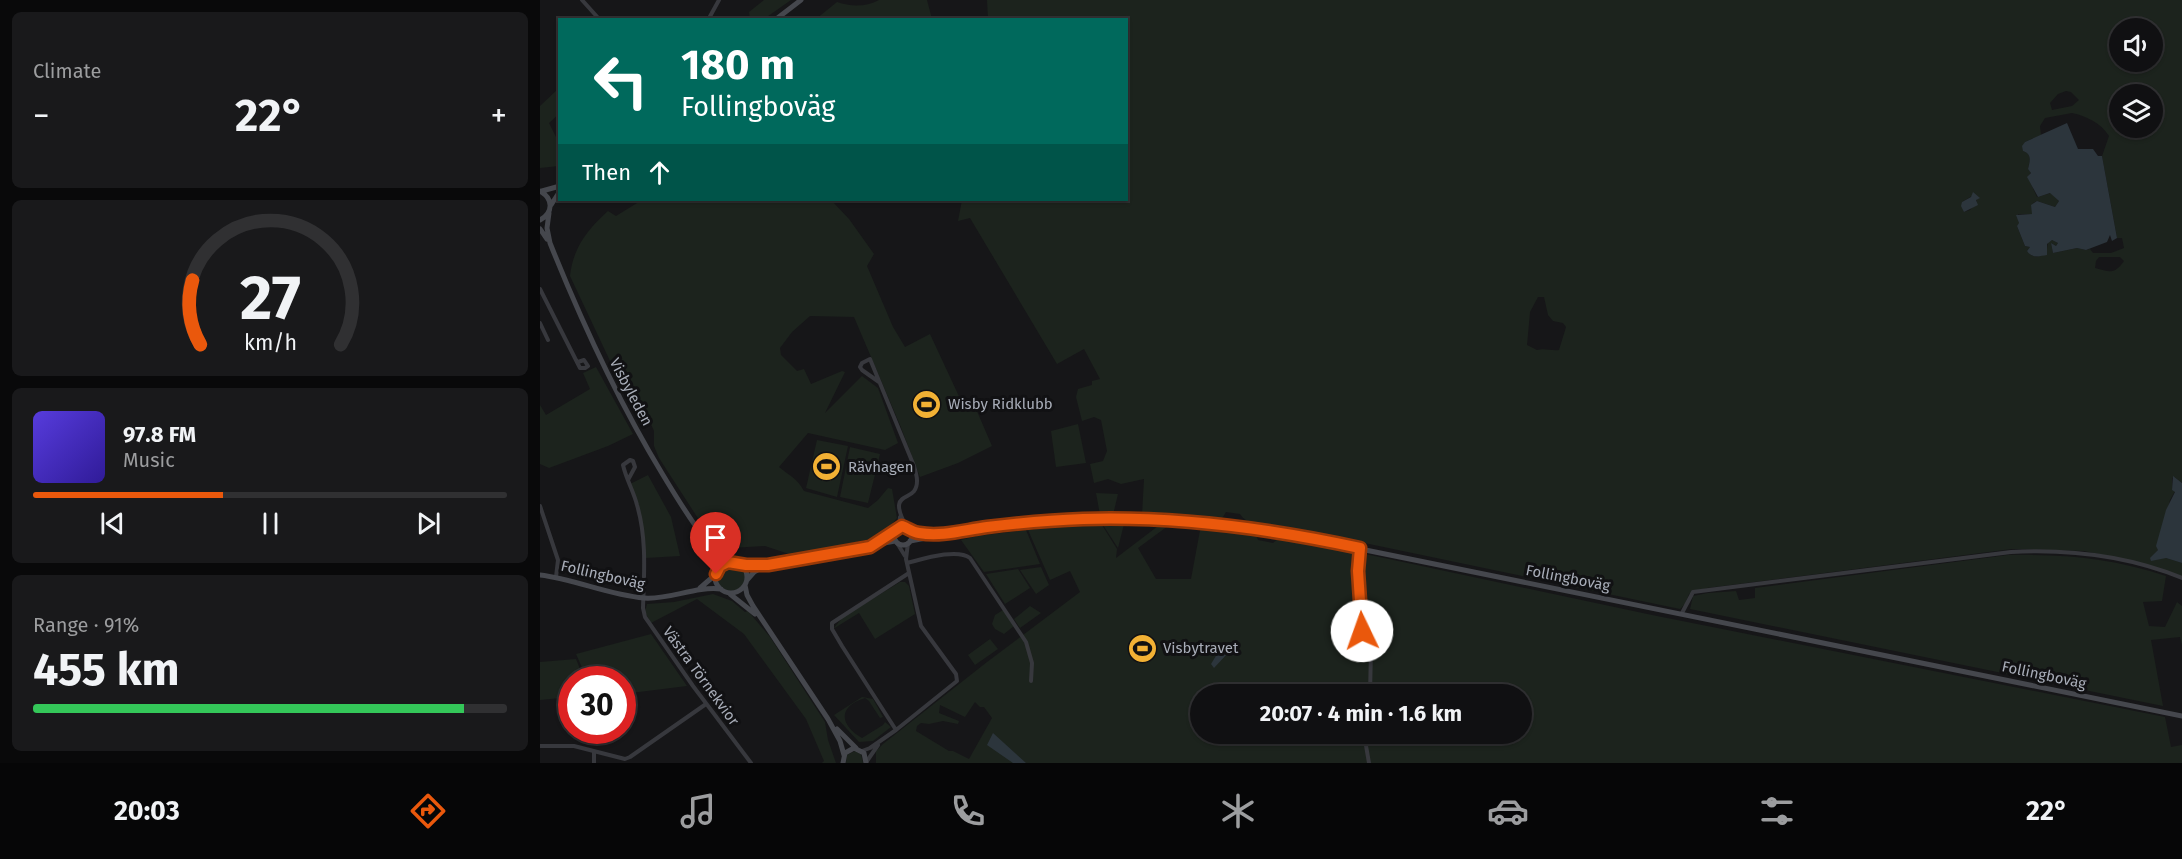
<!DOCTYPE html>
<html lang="en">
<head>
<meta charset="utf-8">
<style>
	:root { --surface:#101012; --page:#19191b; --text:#f1f3f6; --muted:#9c9d9f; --line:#303032; --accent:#ea580c }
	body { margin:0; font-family:"Fira Sans",sans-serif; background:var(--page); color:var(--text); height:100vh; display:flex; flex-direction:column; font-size:22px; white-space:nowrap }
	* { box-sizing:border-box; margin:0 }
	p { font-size:20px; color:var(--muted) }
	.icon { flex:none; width:33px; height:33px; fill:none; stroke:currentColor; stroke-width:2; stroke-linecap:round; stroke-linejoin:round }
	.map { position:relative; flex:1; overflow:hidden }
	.sheet { display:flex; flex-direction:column; gap:12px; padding:12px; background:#09090a; width:540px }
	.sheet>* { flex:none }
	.guide { position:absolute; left:18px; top:18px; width:570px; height:183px; border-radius:0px; box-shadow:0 2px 4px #0004,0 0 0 2px var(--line); background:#00695c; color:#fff; overflow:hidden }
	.tools { position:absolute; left:1569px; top:18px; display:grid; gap:12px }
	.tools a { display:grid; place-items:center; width:54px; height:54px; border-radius:50%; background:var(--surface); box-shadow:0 2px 4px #0004,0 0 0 2px var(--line); font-size:30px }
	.speed { position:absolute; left:18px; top:666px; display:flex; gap:12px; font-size:30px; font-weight:700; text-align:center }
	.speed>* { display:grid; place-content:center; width:78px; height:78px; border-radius:50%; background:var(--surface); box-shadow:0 2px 4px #0004,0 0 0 2px var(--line); line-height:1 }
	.speed .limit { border:9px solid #d22; background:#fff; color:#111 }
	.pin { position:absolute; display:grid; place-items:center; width:51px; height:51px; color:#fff; margin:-62px -26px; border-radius:50% 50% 50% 0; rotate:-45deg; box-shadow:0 0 6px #0007 }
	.pin .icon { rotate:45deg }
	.me { position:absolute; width:66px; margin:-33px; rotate:357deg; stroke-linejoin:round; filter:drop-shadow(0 0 4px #0008) }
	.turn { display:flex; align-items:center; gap:21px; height:126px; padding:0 24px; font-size:27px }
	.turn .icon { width:78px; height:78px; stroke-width:2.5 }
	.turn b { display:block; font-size:42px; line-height:51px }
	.then { display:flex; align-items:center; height:57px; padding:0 24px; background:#0003; gap:12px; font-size:22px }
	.big { font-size:45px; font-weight:700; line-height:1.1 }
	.sheet .card { flex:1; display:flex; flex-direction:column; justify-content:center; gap:9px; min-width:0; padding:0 21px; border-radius:9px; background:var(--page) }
	.sheet .dial { align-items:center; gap:0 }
	.dial svg { height:156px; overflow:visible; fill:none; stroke:var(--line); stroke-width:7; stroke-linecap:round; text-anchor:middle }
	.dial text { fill:var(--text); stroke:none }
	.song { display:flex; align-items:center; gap:18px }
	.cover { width:72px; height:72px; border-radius:9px; background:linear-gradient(135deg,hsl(250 70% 55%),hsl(250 70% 35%)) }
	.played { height:6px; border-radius:3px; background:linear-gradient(90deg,var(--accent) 40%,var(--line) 40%) }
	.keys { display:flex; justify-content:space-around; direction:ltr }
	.heat { display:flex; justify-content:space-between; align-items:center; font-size:33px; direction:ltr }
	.charge { height:9px; border-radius:4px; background:linear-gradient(90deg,#34c759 91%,var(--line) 0) }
	.trip { position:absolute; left:650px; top:684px; width:342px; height:60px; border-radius:30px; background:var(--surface); box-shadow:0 2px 4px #0004,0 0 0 2px var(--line); font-weight:700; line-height:60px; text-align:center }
	.menu { display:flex; height:96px; justify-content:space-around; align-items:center; background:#060607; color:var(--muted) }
	.menu .icon { width:42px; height:42px }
	.menu .on { color:var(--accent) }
	.menu b { font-size:27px; color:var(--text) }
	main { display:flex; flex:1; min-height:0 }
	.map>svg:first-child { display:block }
	.green { fill:#1c231d; fill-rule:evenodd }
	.water { fill:#2c353c }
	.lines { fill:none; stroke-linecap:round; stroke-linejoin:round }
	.street { stroke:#37383d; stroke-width:4 }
	.secondary { stroke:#45474d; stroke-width:5 }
	.route-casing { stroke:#983908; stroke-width:15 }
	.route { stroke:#ea580c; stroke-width:10 }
	.labels { text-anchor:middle; stroke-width:6; stroke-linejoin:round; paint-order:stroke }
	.street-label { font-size:15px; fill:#a8adb8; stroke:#111113 }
	.poi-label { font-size:15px; fill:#a8adb8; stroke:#111113; text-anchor:start }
</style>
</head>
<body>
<main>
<section class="sheet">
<div class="card"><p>Climate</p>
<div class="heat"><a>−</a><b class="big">22°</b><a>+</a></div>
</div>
<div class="card dial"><svg viewBox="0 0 100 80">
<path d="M14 69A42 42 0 1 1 86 69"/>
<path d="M14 69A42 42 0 0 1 10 36" stroke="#ea580c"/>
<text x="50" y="56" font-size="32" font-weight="700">27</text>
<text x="50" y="72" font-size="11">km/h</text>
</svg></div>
<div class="card">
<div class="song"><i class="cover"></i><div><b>97.8 FM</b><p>Music</p></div></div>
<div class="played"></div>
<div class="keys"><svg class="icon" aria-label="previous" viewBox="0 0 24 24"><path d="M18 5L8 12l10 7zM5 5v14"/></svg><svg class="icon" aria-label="pause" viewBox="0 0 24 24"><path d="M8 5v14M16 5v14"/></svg><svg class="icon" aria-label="next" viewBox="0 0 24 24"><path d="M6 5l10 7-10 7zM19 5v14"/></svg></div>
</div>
<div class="card"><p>Range · 91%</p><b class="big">455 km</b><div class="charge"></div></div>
</section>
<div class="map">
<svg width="1642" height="763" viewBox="0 0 1642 763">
	<rect width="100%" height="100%" fill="#161618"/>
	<path class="green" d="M224,0H251L224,19H210L209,12Z
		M339,0H387L392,19H338L333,16L329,19H276L297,2C311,7 326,7 339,0Z
		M447,0H1642V483L1634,477L1632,478V490L1635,491L1630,500L1618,550L1612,557L1626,558L1642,563V577L1597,562L1544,551L1472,549L1167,588L1149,594L1145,604L1140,609L743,526C730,525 707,527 700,514L686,512L681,520L648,516L602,515L604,479L581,484L568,479L554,483L550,464L563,461L567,451L561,420L554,417L542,421L536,397L538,389L552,385V381L560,379L544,349L517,364L430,218L418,221L422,200H586V20L448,19ZM1580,28H1612V62H1580ZM1526,91L1531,92L1539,100L1532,106L1512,110L1510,103L1518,94ZM1580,94H1612V128H1580ZM1532,113C1546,116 1561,123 1569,136L1562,156L1577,238H1582L1584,248L1571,253H1553L1550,249L1546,250L1537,248L1513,253L1511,243L1516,246L1518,243L1512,240L1508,241L1507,249L1497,257L1491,255L1487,251L1490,247L1485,246L1477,226L1479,224L1478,214H1492L1493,203L1497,201L1515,207L1519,201L1511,193L1497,197L1488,177L1491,172L1488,169C1490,161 1492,154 1483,151L1485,142L1501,135L1500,126L1505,118ZM1432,196L1439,199H1436L1437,202L1430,210L1424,212L1422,202ZM1559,257H1580L1584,261C1574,275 1570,272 1555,268L1556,261ZM998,297H1004L1008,315L1013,321L1023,323L1026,327L1019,350C1011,351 1005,348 997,350L987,345L990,312Z
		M19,88V114L9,123L19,143V166L0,168V106Z
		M102,200H291L309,219L334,254L327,266L353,327L365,347L390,334L423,405L433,402L452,446L418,463L380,477L360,425L314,317L270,316L252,332L240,348L241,355L257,371L264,369L271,384L302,371L305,372L285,413L322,376L338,388L358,443L345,450L268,433L239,467C251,477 256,477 264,491L328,508L338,500L348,488L352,489L357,518L341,537L252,555L225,546L191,548L175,539L161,523L119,458L114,446V431L111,424L95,414L30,276C33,248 47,230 68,211L76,216Z
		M56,367L93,434L68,446L9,468L0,464V405L6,415L50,389L43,373Z
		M538,424L546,463L516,467L511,431Z
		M277,440L308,446L297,497L266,488Z
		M310,447L340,454L328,503L300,497Z
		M108,475L131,517L140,556L106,558L98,504L90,484Z
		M556,493L578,494L573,515H560Z
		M622,523H632L598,548L616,579H651L661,525L715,532L718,540L733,543L741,536L1112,615L1625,717L1631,747L1642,745V763H336V751L343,744L447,662L540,592L530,571L510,580L488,530L519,526L562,525L577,549L576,558ZM660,694H981V734H660ZM435,702L440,707H444L452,718L429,759L413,751H409L376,731L377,726L381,723L389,724L403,721L418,724L419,721L399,713L400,705L425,717Z
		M584,524L578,548L563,525Z
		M486,530L500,564L444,572L421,540L437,536Z
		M1468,555C1524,554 1573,558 1626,576L1622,601L1603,602L1609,626L1625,627L1637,602L1642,606V645L1640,637L1611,640L1623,706L1150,609L1153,596L1168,593L1196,591L1199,600L1215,598V588Z
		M177 577a14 14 0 1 1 28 0a14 14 0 1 1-28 0Z
		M501,567L509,585L496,594L480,570Z
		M478,569L490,588L465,604L446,574Z
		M360,582H365L369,586L375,614L335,639L319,613L293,629L303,617Z
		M173,594L192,601L205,612L208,611L230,637L285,722L288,740L296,763H282L284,761L266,719L204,634L157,599L111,623L105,612L107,604L134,602Z
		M490,606L501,613L480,628L474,619Z
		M463,610L474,626L464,634L455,629L452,624L455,615Z
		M111,634L147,686L83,694L82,680L47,679L36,654Z
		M450,639L458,649L435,665L428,655Z
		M36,659L44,679L32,680L31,697L0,700V662Z
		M322,697L333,699L343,717L340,718L329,701L325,698C298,706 299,725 322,738L343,725L345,722L351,727L333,741L319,742L294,715Z
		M315,751L321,754L323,763H306L307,755Z"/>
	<path class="water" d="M1527,123L1538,149H1553L1558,156H1562L1577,238L1572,241L1570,235L1567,242L1546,250L1537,248L1513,253L1511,243L1516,246L1518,243L1512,240L1507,244V255C1500,256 1492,259 1487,251L1490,247L1485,246L1477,226L1479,223L1476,215L1492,214L1491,205L1497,201L1515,207L1519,201L1510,193L1498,197L1487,177L1491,173L1488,169C1490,161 1492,154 1483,151L1482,146L1485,142Z
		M1433,192L1440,198L1436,200L1438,205L1424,212L1421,206L1422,202L1431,197Z
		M1633,476L1642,483V563L1626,558L1611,561L1610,558L1618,550L1616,546L1626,510L1635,492L1632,490Z
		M682,646L687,649V654L674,668L671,664Z
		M453,733L486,763H473L447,745Z"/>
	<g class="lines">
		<path class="street" d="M42,0L60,20
			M168,20L179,0
			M0,289L40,368H45L48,366L44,360L38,362
			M0,323L8,340
			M339,382L322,370L320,367L322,363L330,359L374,466C375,470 377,476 377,480C378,506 344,486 367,528
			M88,480L95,467L93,461L90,460L83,465C86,479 94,492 97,505C107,539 104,574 103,608L105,617L153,686L211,763
			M0,506L18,560L16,577
			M359,527L360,517
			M357,543L365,556
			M820,548L818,571L821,584L820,617L823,636L831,650L830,694
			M367,563C383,559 417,548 430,558L486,642L492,663L491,681
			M1142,613L1153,592L1471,552C1530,549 1588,556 1642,578
			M356,730L417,681L416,674L381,626L366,559L368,543
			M824,734L829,763
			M0,746H34L85,759L90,757L166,704
			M322,751L330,748L356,730L302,646L292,629V623L369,573
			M327,761L338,745
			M54,763V752"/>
		<path class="secondary" d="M235,20L261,0
			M0,191C14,199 13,213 0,220
			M2,191L20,186
			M11,205L20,191
			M9,213L7,228L10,243C42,323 78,401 123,475C137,498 151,522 169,544L175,558L176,572
			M0,229L7,239
			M354 536a9 9 0 1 1 18 0a9 9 0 1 1-18 0Z
			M370,531L394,534
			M370,541L445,527L520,520L632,519L717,528L1642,716
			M170,545L192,560
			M175 577a16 16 0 1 1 32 0a16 16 0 1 1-32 0Z
			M200,564L228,565L355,541
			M0,575C35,579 68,595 104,598C130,600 155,586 181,589
			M207,580L214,572L223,567
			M205,585L207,595L213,606L288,719L300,741L304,755
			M160,588L175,575
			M190,594L215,614
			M297,729L316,748
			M303,763L305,753L314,748L324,753L326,763"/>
	</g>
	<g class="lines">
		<defs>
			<path id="route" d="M176,574L180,566L188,562L206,565H228L330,547L362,526C368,528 372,532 379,533C402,537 424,530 447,527C479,523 511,520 543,519C637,516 728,528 820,548L818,571L822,631"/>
		</defs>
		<use href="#route" class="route-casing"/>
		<use href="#route" class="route"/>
	</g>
	<defs>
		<symbol id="stadium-disc" viewBox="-11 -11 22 22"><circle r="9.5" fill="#f2b134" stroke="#111113"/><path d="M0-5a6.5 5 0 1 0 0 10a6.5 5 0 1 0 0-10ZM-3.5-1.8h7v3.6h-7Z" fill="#111"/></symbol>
	</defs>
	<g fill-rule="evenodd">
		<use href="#stadium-disc" x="370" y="388" width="33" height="33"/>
		<use href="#stadium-disc" x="270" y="450" width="33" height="33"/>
		<use href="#stadium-disc" x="586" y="632" width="33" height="33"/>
	</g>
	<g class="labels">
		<g class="street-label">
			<text transform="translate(91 392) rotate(62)" y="5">Visbyleden</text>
			<text transform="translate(63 575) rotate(13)" y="5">Follingboväg</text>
			<text transform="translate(1028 578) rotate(11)" y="5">Follingboväg</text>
			<text transform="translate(1504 675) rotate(12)" y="5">Follingboväg</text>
			<text transform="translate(161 676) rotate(54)" y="5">Västra Törnekvior</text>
		</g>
		<g class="poi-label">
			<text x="408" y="409">Wisby Ridklubb</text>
			<text x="308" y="472">Rävhagen</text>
			<text x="623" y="653">Visbytravet</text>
		</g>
	</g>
</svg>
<div class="tools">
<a><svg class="icon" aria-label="sound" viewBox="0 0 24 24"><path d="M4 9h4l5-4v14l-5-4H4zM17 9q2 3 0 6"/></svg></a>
<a><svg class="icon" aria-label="layers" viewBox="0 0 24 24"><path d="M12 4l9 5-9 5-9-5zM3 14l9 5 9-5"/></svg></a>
</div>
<div class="speed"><div class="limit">30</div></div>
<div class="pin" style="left:176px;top:574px;background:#d93025"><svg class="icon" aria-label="arrive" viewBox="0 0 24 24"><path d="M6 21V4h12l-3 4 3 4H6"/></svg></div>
<svg class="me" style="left:822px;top:631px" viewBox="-20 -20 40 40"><circle r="19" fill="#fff"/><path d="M0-13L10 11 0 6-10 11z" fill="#ea580c"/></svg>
<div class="trip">20:07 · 4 min · 1.6 km</div>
<div class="guide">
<div class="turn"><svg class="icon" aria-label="left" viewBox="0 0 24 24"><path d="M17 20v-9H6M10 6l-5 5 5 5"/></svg><div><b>180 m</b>Follingboväg</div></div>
<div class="then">Then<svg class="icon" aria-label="ahead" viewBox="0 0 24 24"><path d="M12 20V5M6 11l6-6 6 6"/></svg></div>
</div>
</div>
</main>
<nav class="menu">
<b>20:03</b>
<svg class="icon on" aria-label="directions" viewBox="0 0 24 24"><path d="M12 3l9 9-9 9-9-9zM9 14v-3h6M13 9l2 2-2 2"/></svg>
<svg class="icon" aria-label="music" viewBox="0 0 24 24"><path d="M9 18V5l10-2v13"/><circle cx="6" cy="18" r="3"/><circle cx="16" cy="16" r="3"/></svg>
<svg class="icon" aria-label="phone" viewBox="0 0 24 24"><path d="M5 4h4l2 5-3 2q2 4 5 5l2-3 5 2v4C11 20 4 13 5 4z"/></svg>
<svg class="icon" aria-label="climate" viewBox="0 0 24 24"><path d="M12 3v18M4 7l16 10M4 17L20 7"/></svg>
<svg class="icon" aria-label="car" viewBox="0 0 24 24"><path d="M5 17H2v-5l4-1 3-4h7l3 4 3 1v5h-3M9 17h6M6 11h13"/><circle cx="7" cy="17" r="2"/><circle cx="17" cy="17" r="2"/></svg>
<svg class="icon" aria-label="filters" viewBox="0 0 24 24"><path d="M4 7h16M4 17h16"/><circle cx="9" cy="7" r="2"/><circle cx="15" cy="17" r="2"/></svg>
<b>22°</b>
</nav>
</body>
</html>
